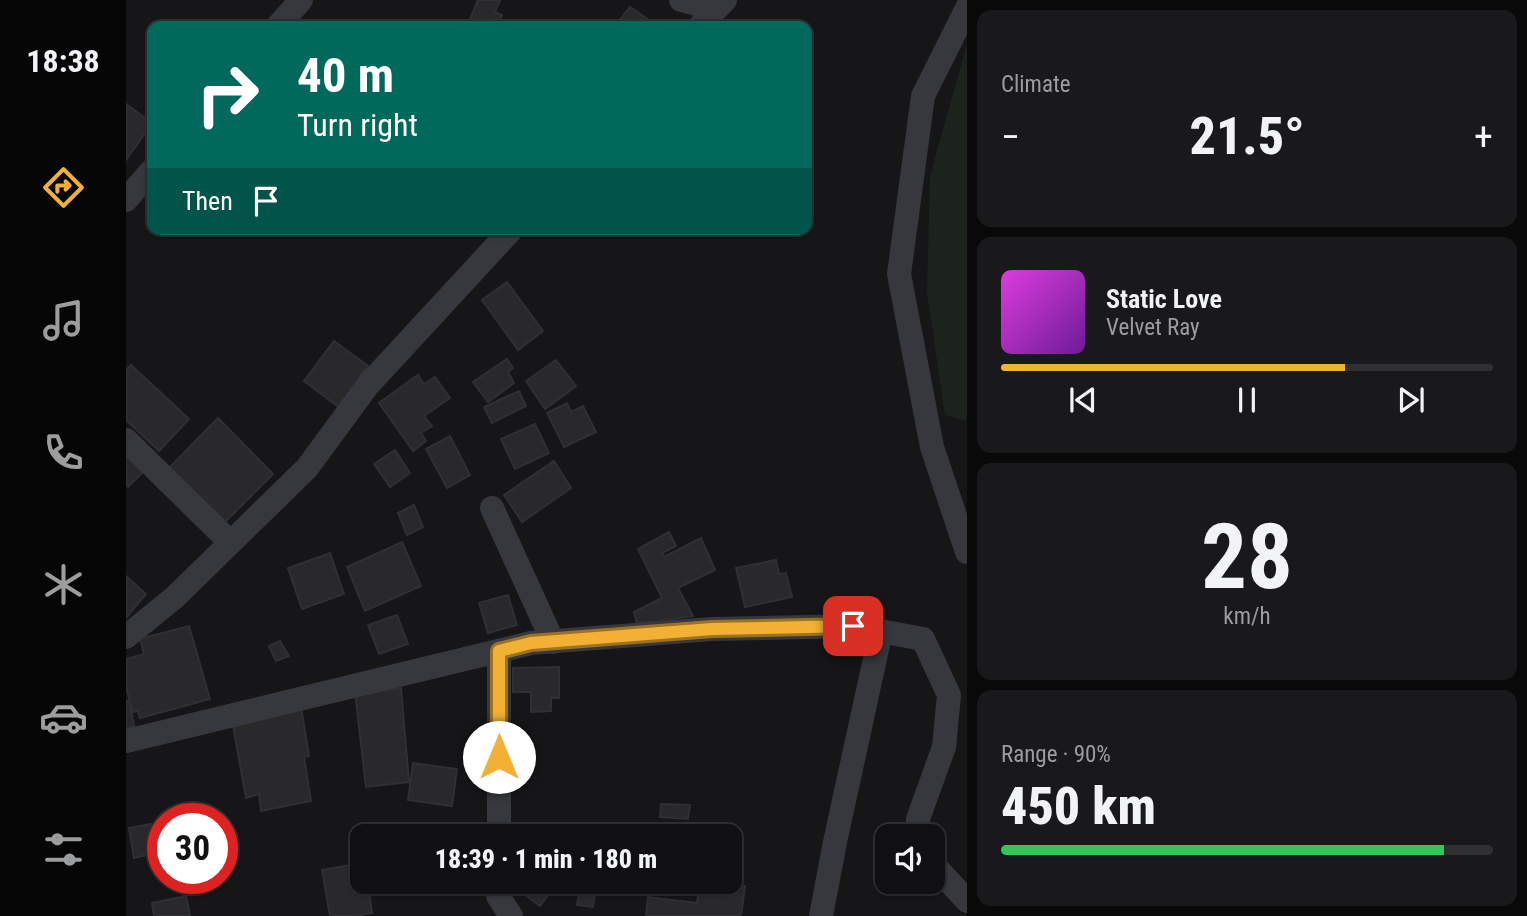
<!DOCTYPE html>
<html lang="en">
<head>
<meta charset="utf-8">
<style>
	:root { --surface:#101012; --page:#19191b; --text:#f1f3f6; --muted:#9c9d9f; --line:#303032; --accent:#f2b134 }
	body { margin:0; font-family:"Roboto Condensed",sans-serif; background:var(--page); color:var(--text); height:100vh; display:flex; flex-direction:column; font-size:26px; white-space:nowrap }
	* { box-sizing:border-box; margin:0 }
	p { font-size:23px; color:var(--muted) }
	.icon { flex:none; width:38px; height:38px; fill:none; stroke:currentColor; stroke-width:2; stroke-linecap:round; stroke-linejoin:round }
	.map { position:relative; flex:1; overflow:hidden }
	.sheet { display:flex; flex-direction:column; gap:10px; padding:10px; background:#09090a; width:560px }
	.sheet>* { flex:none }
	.banner { position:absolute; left:21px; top:21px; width:665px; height:214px; border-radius:14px; box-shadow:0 2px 5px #0004,0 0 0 2px var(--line); background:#00695c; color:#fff; overflow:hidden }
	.buttons { position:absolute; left:749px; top:824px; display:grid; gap:14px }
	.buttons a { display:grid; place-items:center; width:70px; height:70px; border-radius:14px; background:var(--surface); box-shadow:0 2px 5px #0004,0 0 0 2px var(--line); font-size:35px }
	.speed { position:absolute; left:21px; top:803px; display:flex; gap:14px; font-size:35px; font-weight:700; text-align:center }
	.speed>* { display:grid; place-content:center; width:91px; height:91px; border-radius:50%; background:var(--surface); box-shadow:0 2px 5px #0004,0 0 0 2px var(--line); line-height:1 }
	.speed .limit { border:10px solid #d22; background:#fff; color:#111 }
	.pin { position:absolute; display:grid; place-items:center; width:60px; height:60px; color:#fff; margin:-30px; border-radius:14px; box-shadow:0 4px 10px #0006 }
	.me { position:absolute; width:77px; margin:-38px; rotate:0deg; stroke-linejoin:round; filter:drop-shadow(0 0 5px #0008) }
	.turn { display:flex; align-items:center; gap:24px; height:147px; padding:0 35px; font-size:32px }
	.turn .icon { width:91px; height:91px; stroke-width:2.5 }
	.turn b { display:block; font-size:49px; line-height:60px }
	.then { display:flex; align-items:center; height:66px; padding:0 35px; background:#0003; gap:14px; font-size:26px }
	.big { font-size:52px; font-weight:800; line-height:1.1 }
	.sheet .widget { flex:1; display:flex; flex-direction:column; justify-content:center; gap:10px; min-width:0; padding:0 24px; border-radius:14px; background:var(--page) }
	.sheet .dial { align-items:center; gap:0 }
	.dial b { font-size:91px; line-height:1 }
	.song { display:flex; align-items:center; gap:21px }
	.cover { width:84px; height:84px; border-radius:10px; background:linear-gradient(135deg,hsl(300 70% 55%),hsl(280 70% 35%)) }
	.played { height:7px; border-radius:4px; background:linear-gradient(90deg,var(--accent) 70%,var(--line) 70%) }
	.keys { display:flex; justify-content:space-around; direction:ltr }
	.heat { display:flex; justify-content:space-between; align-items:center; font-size:38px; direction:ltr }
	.charge { height:10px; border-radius:5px; background:linear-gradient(90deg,#34c759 90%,var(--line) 0) }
	.trip { position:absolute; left:224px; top:824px; width:392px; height:70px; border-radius:14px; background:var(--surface); box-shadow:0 2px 5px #0004,0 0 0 2px var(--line); font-weight:800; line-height:70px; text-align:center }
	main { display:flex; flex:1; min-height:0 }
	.tabs { display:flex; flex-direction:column; width:126px; justify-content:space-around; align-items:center; background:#060607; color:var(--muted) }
	.tabs .icon { width:49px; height:49px }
	.tabs .selected { color:var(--accent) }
	.tabs b { font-size:32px; color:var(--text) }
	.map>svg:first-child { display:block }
	.green { fill:#1c231d }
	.building { fill:#29292c; stroke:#303034; stroke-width:2 }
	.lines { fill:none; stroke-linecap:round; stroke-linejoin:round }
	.minor { stroke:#37383d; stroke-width:24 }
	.route-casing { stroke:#9d7322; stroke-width:18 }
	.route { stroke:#f2b134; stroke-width:12 }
</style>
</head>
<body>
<main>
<nav class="tabs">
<b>18:38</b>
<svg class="icon selected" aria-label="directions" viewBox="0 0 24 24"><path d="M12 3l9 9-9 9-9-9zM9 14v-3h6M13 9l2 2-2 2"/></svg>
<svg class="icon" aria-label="music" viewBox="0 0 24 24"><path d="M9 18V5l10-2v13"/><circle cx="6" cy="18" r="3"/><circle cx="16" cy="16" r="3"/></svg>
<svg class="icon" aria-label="phone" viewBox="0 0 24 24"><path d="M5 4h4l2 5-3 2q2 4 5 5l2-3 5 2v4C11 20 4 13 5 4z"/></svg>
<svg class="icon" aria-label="climate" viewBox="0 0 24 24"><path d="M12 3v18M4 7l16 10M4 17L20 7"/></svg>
<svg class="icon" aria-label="car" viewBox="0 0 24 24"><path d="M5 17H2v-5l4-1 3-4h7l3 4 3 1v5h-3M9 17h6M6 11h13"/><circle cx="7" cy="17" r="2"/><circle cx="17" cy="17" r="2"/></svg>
<svg class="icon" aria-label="filters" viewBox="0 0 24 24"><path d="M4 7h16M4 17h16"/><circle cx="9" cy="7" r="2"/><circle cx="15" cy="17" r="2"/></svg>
</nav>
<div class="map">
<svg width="841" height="916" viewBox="0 0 841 916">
	<rect width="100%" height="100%" fill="#161618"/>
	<path class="green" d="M841,44V419L840,421L819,415L801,292L804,176Z"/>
	<path class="building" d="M352,0H374L369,12L376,15L371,26H329L331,22L341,26Z
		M504,7L532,26H489Z
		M0,104L26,123L0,160Z
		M381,282L417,331L392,350L356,300Z
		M208,341L242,366L235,374L238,376L214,408L178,381Z
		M381,359L387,368L382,372L388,383L362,402L347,382Z
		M430,360L450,386L419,409L400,381Z
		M5,365L63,419L33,451L0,420V370Z
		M292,375L298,384L309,377L324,398L298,416L306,426L295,433L300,441L287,451L253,403Z
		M393,391L400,406L366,423L358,407Z
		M441,403L445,412L457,406L470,432L438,447L421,413Z
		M92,418L147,474L98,523L43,468Z
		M409,424L423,453L389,469L375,439Z
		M324,436L344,475L321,488L300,449Z
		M269,450L284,473L264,487L248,464Z
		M0,452L18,471L2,487L0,484Z
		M428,461L445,488L396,522L378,495Z
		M288,505L297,527L281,535L272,513Z
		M543,532L550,546L536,553L538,557L575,538L589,570L552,588L567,616L511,624L508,612L536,598L512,549Z
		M276,542L295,586L239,611L221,567Z
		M204,553L218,594L176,609L162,568Z
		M650,560L653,574L660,573L666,597L619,607L610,568Z
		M0,576L20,594L0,618Z
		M382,595L391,625L362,633L353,603Z
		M271,615L282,644L253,654L242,625Z
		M63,626L84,699L14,718L12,711L7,712L0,687V659L18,654L14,639Z
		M154,641L163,656L150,661L143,646Z
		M433,667V698H425V711L405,712V692H387V668Z
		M275,688L283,782L240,787L229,693Z
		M3,700L8,726L0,728V701Z
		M175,707L183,756L178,757L185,801L135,811L133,794L120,798L106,720Z
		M287,763L331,769L326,806L282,800Z
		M535,804L564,805L562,819L534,817Z
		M25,824L29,853L8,858L3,828Z
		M236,863V882H242L246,913L228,916H204L196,870Z
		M412,882H431L414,906L401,896Z
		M574,882L619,886L615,916H520L522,897L571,903Z
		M455,884L470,886L467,907L451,905Z
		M60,896L64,916H28L26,903Z"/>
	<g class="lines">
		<path class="minor" d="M555,0L589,9
			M841,8L797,96L773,274L806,447L841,552
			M152,26L175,0
			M574,26L599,0
			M0,200L26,170
			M0,440L104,542
			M366,508L427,642
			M0,637L49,597L181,468L242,385L386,229
			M0,741L405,643L586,629L727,626L797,639L823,695L818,747L792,819V836
			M373,836V651
			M807,864L841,901
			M372,882V896L385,916
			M695,916L709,842L755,631"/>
	</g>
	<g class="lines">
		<defs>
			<path id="route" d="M373,757V651L405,643L586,629L727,626"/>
		</defs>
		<use href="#route" class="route-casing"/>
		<use href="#route" class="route"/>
	</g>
</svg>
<div class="buttons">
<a><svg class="icon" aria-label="sound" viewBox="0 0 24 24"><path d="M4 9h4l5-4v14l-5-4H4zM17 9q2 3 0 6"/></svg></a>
</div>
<div class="speed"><div class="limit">30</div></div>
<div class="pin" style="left:727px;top:626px;background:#d93025"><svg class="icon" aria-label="arrive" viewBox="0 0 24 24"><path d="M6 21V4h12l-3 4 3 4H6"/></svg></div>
<svg class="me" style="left:373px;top:757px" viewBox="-20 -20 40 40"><circle r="19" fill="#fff"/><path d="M0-13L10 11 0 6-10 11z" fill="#f2b134"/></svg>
<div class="trip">18:39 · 1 min · 180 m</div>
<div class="banner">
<div class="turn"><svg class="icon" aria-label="right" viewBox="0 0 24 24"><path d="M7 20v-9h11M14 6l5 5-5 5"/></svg><div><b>40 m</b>Turn right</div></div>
<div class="then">Then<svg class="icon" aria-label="arrive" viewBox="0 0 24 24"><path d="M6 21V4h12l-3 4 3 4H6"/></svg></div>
</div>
</div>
<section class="sheet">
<div class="widget"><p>Climate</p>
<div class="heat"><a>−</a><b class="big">21.5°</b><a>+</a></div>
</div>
<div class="widget">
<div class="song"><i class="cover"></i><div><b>Static Love</b><p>Velvet Ray</p></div></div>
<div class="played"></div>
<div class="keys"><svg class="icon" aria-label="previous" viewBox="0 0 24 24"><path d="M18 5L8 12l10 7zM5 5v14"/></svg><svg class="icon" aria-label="pause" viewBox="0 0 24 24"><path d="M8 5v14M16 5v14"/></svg><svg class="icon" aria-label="next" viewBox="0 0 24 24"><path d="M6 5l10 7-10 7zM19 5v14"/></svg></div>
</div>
<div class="widget dial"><b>28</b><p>km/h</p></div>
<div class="widget"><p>Range · 90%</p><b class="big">450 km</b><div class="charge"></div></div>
</section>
</main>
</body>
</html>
